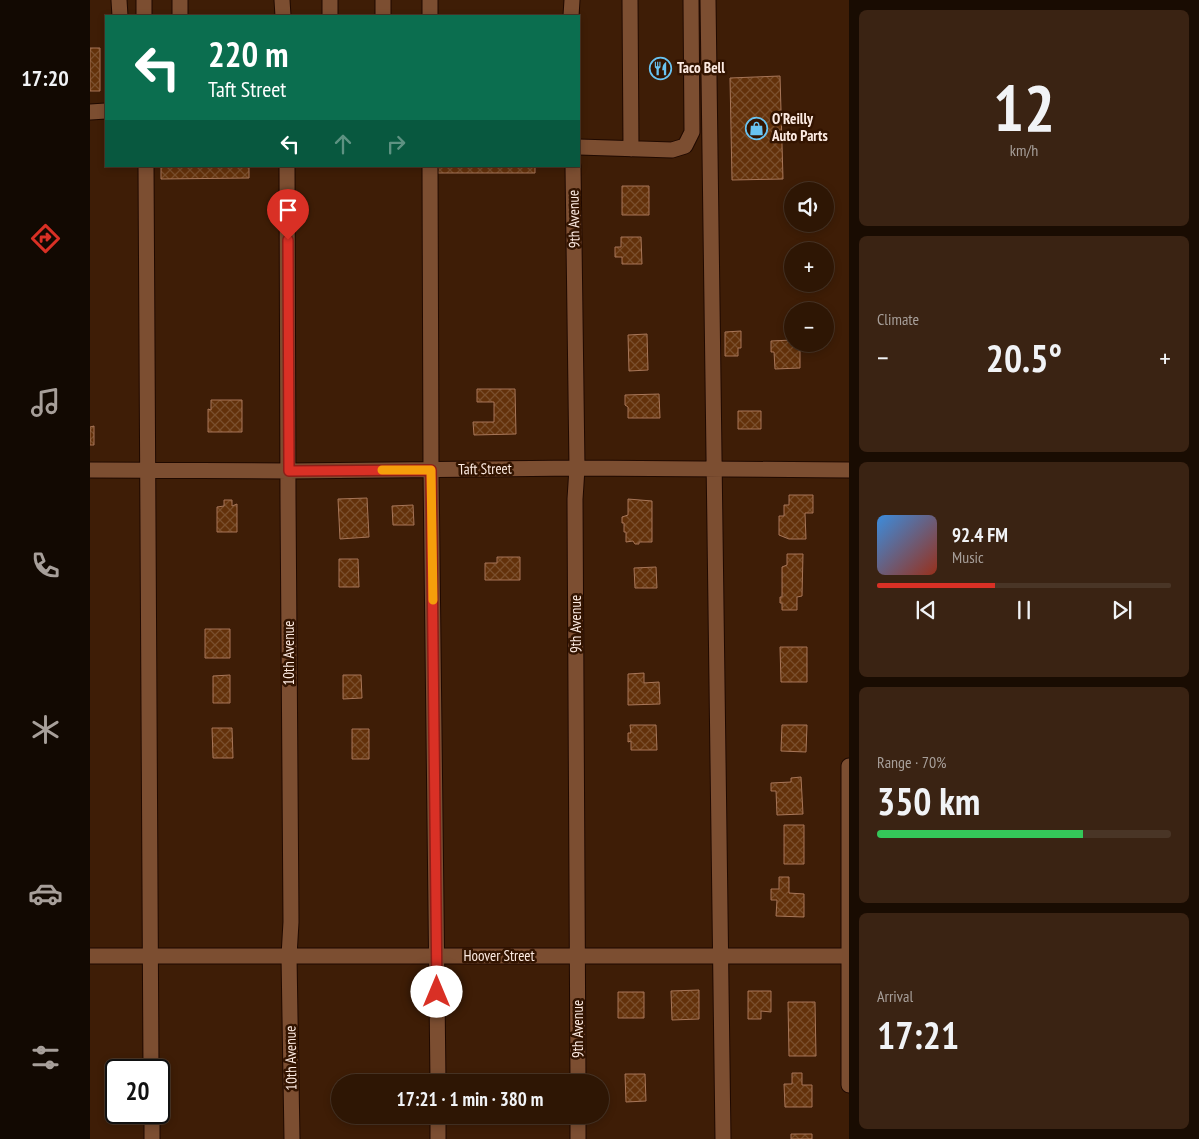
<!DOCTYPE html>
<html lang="en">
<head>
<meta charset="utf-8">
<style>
	:root { --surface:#2e1604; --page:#3a2313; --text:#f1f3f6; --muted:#a79f9a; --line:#493526; --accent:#d93025 }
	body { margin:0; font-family:"PT Sans Narrow",sans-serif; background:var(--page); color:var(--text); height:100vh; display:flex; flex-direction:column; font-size:19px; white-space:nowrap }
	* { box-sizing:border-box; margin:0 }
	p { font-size:16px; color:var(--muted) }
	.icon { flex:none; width:28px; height:28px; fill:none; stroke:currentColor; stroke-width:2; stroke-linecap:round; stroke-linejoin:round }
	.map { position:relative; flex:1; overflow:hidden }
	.side { display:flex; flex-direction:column; gap:10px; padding:10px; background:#190c02; width:350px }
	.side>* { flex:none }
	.guide { position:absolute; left:15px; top:15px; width:475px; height:152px; border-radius:0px; box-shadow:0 2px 8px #0003,0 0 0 1px var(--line); background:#0b6e4f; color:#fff; overflow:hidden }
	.fabs { position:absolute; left:694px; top:182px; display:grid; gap:10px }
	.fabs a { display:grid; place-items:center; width:50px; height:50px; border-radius:50%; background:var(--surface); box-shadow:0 2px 8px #0003,0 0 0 1px var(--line); font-size:25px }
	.speed { position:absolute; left:15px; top:1059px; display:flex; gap:10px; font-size:25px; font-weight:700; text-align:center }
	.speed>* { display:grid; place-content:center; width:65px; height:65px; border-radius:50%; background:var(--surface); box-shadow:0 2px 8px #0003,0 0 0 1px var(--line); line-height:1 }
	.speed .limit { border:2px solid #111; border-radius:8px; background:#fff; color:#111 }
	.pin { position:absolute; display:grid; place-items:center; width:42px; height:42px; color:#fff; margin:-51px -21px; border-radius:50% 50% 50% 0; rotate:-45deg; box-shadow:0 0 5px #0007 }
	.pin .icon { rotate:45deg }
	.me { position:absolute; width:55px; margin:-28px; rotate:0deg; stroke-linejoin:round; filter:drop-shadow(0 0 4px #0008) }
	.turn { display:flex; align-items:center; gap:18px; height:105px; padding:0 20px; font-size:22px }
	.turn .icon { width:65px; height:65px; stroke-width:2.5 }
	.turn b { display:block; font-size:35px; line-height:42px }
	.lanes { display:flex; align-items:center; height:48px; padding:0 20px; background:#0003; justify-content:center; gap:25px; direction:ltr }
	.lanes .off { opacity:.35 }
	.big { font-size:38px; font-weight:700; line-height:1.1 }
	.side .widget { flex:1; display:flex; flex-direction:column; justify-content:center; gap:8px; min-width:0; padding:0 18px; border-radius:8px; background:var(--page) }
	.side .dial { align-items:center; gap:0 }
	.dial b { font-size:65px; line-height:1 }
	.song { display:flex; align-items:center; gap:15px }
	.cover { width:60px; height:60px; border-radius:8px; background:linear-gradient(135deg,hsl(210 70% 55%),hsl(10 70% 35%)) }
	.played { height:5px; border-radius:2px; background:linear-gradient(90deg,var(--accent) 40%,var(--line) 40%) }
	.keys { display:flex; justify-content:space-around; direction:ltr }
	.heat { display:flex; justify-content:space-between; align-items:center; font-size:28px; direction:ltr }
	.charge { height:8px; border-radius:4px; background:linear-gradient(90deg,#34c759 70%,var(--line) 0) }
	.trip { position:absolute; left:241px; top:1074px; width:278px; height:50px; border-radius:25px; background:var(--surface); box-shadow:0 2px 8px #0003,0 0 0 1px var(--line); font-weight:700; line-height:50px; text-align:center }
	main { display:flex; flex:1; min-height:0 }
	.dock { display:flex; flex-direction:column; width:90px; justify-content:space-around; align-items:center; background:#120902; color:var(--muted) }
	.dock .icon { width:35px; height:35px }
	.dock .on { color:var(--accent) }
	.dock b { font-size:22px; color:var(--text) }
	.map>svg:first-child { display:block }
	.building { fill:url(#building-cross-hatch); stroke:#a77557 }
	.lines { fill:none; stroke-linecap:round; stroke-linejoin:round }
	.minor-casing { stroke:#1f0900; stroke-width:17 }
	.minor { stroke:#7c4e31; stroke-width:15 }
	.route-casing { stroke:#8d1f18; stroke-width:12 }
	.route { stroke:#d93025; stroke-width:9 }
	.slow { stroke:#f59e0b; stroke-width:9 }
	.labels { text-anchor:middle; stroke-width:5; stroke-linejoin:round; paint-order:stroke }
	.poi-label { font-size:15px; font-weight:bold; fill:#fdebe2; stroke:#331400; text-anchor:start }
	.street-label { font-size:15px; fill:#fdebe2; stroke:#331400 }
</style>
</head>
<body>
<main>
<nav class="dock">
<b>17:20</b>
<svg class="icon on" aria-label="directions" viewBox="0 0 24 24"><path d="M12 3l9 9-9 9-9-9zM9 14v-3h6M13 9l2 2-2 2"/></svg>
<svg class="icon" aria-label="music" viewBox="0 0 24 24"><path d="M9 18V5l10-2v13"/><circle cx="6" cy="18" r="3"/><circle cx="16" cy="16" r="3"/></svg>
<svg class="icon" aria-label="phone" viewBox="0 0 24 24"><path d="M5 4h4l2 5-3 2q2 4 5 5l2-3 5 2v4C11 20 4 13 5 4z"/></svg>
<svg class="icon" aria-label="climate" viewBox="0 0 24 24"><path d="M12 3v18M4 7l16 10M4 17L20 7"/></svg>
<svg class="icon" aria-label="car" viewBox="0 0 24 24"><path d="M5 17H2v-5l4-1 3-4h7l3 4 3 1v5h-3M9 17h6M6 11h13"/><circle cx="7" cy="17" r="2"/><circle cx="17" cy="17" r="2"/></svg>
<svg class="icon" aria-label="filters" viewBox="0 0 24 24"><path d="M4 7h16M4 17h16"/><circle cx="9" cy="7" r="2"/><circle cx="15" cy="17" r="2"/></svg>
</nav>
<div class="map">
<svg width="759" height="1139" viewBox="0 0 759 1139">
	<defs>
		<pattern id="building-cross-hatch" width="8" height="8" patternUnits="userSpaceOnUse" patternTransform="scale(1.25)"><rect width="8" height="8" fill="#63310a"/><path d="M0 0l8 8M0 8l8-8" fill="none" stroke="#7a4f2d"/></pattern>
	</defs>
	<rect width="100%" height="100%" fill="#3e1d06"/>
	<path class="building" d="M0,48H10V91H0Z
		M690,76L693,179L642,180L640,78Z
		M71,166H159V178L71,179Z
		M346,166H445V173H346Z
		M532,186H559V215H532Z
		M531,237H551L552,264H532V257H525V247H531Z
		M651,331V348H648V356H635V332Z
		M557,334L558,370L539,371L538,335Z
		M702,340V344H710V368L685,369L684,352H681V341Z
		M387,389H425L426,434L384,435L383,422H404V402H387Z
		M569,394L570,418H538V407L535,405V395Z
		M121,400H152V432H118V409L121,410Z
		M648,411H671V429H648Z
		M4,426V445H0V427Z
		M699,495H723V513H715L716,539H699L689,535V516H694V505H699Z
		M277,498L279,537L250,539L248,499Z
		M538,499L562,501V542H549V544H545L543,541L536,542V532H534V523H532V517L538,515Z
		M134,500H142V506L147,504V532H127V507L134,506Z
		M323,505L324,525H303L302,506Z
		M697,554H713L712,596L707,597V610H692V603H690V597H692V567L697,565Z
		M407,557H430V580H395V563H407Z
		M249,559H268L269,587H249Z
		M566,567L567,588H545L544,568Z
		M115,629H140V658H115Z
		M690,647H717V682H691Z
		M554,673V683L569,682L570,704L538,705V674Z
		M140,675V703H123V676Z
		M253,675H271L272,698L253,699Z
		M540,725H566L567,750H541V741L538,742V733H541Z
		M692,725H717L716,752L691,751Z
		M122,728H142L143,758H123Z
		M262,729H279V759H262Z
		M711,777L713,814L687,815L686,791H681V783L701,782V778Z
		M694,825H714V864H694Z
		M689,877H699V893L714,894V917L686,916L687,900H681V889H689Z
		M609,990V1019L582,1020L581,991Z
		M658,991H681V1012L671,1011V1019H658Z
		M528,992H554V1018H528Z
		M698,1002H725L726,1056H699Z
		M702,1073H712V1085H722V1107H695L694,1084H702Z
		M535,1074H555L556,1101L536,1102Z
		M701,1134H722V1139H701Z"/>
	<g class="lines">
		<defs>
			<path id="minor" d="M29,0L30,16
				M54,0V16
				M90,0V16
				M192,0L193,16
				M293,0V16
				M340,0V16
				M540,0L541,149
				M618,0L633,1139
				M240,16V0
				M481,16L482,0
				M0,112L16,111
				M489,147L582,150L595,146L602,132L601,0
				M56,166L61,1070
				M197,166L198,499L201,922L199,956L202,1139
				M340,166L341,470L348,1082
				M483,166L487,468L485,499L488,1082
				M0,470L199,471L487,468L759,470
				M759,766V1085
				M0,956H759
				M62,1112V1139
				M348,1115V1139
				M488,1115V1139"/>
		</defs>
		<use href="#minor" class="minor-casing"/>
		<use href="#minor" class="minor"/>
	</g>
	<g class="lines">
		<defs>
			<path id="route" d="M198,240L199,471L341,470L347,992"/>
		</defs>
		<use href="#route" class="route-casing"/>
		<use href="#route" class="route"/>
		<path class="slow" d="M292,470H341L343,600"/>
	</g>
	<defs>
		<symbol id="restaurant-ring" viewBox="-11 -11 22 22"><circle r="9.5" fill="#331400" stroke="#69c3f1" stroke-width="1.5"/><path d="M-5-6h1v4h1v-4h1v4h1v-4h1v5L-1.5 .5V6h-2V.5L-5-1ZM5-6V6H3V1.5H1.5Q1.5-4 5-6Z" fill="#69c3f1"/></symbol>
		<symbol id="shop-ring" viewBox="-11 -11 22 22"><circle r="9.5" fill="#331400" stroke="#69c3f1" stroke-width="1.5"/><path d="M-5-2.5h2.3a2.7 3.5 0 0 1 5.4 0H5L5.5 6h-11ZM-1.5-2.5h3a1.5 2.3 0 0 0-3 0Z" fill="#69c3f1"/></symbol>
	</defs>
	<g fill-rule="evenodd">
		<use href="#restaurant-ring" x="558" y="56" width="25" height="25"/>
		<use href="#shop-ring" x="654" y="116" width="25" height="25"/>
	</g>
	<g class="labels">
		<g class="poi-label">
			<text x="587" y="73">Taco Bell</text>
			<text x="682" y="124">O'Reilly<tspan x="682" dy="17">Auto Parts</tspan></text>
		</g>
		<g class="street-label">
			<text transform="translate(484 219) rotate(-91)" y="5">9th Avenue</text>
			<text transform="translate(395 469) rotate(-1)" y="5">Taft Street</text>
			<text transform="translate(486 624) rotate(-90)" y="5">9th Avenue</text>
			<text transform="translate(199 653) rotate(-90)" y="5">10th Avenue</text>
			<text x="409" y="961">Hoover Street</text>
			<text transform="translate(488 1029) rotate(-90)" y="5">9th Avenue</text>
			<text transform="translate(201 1058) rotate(-91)" y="5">10th Avenue</text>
		</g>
	</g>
</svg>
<div class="fabs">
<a><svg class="icon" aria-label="sound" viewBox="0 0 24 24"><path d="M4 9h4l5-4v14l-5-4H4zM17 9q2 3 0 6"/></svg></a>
<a>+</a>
<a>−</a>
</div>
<div class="speed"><div class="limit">20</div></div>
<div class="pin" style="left:198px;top:240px;background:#d93025"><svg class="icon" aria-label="arrive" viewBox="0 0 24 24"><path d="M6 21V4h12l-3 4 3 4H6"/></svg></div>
<svg class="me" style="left:347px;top:992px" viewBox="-20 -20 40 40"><circle r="19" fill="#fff"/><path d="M0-13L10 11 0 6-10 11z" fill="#d93025"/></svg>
<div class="trip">17:21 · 1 min · 380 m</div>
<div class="guide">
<div class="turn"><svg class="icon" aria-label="left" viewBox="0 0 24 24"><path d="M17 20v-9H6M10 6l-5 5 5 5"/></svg><div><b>220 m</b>Taft Street</div></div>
<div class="lanes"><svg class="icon" aria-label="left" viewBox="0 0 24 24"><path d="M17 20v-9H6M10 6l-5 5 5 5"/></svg><svg class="icon off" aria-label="ahead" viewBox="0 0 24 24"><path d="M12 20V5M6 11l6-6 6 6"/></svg><svg class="icon off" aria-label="right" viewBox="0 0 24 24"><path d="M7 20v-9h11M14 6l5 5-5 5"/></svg></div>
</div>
</div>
<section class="side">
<div class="widget dial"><b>12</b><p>km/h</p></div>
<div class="widget"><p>Climate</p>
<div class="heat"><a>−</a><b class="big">20.5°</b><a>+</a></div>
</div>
<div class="widget">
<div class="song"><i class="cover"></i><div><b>92.4 FM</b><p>Music</p></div></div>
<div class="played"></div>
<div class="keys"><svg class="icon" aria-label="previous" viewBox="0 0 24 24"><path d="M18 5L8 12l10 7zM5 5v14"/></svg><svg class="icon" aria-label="pause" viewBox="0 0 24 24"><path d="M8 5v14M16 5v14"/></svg><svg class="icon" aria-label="next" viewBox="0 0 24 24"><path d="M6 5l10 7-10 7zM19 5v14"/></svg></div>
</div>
<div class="widget"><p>Range · 70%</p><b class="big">350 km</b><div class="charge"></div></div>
<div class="widget"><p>Arrival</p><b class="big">17:21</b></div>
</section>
</main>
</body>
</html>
